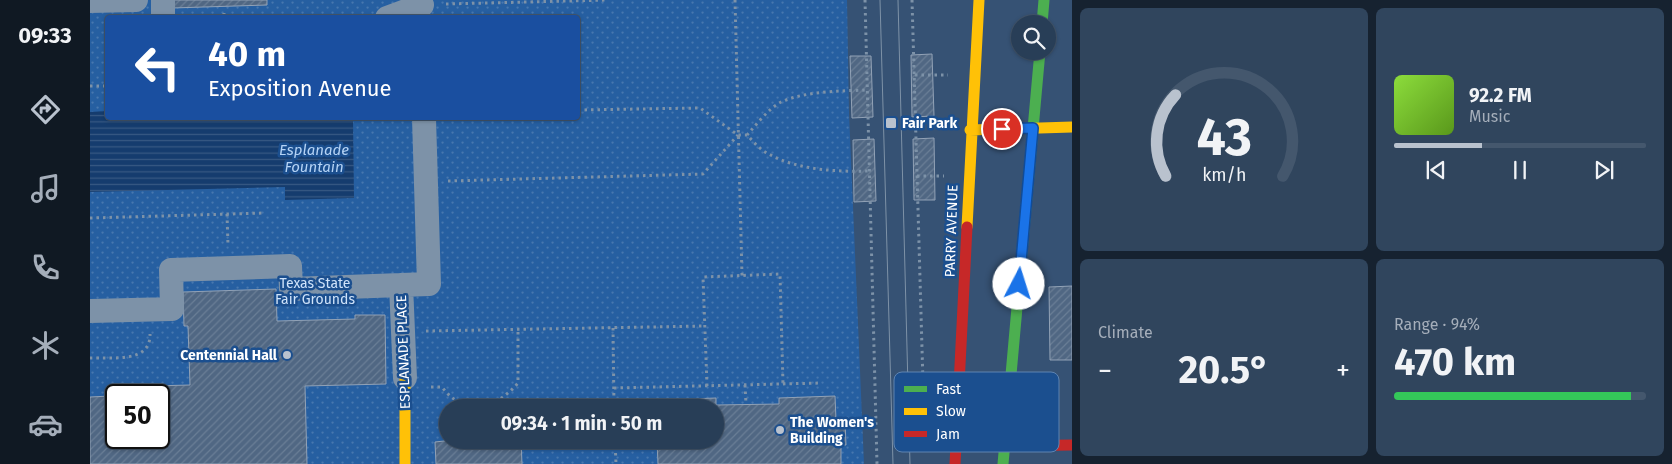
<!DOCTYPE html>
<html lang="en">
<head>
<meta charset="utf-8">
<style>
	:root { --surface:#283e57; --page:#30455d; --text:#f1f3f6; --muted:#a5aeba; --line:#44576d; --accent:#b9c2ce }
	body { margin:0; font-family:"Fira Sans",sans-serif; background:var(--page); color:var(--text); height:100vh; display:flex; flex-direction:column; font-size:19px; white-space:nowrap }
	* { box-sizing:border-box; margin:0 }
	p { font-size:16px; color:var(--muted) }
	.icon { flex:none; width:28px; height:28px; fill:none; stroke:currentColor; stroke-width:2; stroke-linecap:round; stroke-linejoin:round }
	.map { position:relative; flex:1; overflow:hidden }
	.sheet { display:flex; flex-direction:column; gap:8px; padding:8px; background:#162230; width:600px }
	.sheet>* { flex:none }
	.guide { position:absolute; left:15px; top:15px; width:475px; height:105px; border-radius:5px; box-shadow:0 1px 4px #0004,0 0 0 1px var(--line); background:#1a4fa0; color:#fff; overflow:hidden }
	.tools { position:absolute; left:921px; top:15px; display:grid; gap:10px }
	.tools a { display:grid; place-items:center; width:45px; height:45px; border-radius:50%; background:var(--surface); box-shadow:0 1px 4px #0004,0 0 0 1px var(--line); font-size:25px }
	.speed { position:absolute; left:15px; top:384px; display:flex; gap:10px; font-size:25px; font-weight:700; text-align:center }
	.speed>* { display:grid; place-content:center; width:65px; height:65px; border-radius:50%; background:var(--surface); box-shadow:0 1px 4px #0004,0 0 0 1px var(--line); line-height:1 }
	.speed .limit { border:2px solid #111; border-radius:8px; background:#fff; color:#111 }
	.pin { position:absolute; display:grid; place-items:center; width:42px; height:42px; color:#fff; margin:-21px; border:2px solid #fff; border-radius:50%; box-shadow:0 1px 5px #0007 }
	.me { position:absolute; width:55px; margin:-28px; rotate:5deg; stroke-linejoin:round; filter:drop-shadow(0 0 4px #0008) }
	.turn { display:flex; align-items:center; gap:18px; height:105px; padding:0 20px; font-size:22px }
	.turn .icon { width:65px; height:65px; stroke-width:2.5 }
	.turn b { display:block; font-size:35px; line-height:42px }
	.big { font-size:38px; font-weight:700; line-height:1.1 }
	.sheet .card { flex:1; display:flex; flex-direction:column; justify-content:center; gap:8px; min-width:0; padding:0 18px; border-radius:8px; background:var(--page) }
	.sheet .dial { align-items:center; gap:0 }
	.dial svg { height:130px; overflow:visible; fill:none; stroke:var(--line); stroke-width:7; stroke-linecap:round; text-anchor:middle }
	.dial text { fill:var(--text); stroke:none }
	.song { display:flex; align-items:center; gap:15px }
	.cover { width:60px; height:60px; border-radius:8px; background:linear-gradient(135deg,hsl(90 70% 55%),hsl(90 70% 35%)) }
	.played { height:5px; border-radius:2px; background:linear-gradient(90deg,var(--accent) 35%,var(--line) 35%) }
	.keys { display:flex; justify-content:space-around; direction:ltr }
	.heat { display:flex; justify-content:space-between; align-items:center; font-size:28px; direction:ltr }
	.charge { height:8px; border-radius:4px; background:linear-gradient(90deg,#34c759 94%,var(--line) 0) }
	.sheet .tiles { flex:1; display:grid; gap:8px; grid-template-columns:repeat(2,1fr) }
	.trip { position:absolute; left:349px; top:399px; width:285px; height:50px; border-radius:25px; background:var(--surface); box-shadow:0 1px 4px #0004,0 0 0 1px var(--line); font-weight:700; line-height:50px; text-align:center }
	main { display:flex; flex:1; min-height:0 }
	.tab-bar { display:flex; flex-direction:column; width:90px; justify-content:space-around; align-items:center; background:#101923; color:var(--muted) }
	.tab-bar .icon { width:35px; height:35px }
	.tab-bar .on { color:var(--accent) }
	.tab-bar b { font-size:22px; color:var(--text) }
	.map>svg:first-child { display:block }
	.park { fill:url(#park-dots); fill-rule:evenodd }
	.water { fill:url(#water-rules) }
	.building { fill:url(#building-hatch); stroke:#92a2b6; fill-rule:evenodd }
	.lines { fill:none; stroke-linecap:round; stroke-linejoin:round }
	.path { stroke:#7d92a8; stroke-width:3; stroke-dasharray:2.5 4; stroke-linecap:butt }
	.street { stroke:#7d92a8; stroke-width:24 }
	.fast { stroke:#4caf50; stroke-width:11 }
	.slow { stroke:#ffc107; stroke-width:11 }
	.jam { stroke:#c62828; stroke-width:11 }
	.tram { stroke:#7e92a7; stroke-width:1 }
	.route-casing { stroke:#114b97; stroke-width:12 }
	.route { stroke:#1a73e8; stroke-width:9 }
	.poi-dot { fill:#b9c2ce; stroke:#1b4f8f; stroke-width:2 }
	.labels { text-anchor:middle; stroke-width:5; stroke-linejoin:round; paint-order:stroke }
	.poi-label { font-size:14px; font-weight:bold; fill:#fff; stroke:#1b4f8f; text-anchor:start }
	.street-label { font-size:14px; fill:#fff; stroke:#1b4f8f }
	.park-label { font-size:14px; fill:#cfe3fa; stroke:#1b4f8f }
	.water-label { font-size:15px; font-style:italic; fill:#b5d3f5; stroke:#1b4f8f }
	.key { fill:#1b4f8f; stroke:#5f84b1; stroke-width:1 }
	.key-label { font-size:14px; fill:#fff }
</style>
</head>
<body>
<main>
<nav class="tab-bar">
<b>09:33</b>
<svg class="icon on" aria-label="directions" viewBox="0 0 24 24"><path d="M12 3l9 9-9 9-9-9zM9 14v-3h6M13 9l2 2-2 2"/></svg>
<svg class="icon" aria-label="music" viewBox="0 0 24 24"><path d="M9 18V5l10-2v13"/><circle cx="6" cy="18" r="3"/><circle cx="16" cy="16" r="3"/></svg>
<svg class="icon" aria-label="phone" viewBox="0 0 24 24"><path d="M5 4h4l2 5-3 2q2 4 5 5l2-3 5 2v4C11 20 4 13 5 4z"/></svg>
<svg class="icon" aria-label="climate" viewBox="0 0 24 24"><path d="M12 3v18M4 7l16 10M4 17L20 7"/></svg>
<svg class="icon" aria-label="car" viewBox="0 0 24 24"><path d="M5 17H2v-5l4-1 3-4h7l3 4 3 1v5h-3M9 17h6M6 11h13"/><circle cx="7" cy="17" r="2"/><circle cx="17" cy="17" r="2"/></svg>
</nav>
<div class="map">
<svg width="982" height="464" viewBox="0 0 982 464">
	<defs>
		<pattern id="park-dots" width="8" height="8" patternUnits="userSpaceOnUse" patternTransform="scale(1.25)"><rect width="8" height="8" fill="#265fa1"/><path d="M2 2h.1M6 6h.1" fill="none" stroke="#4777af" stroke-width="1.8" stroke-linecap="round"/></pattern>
		<pattern id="water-rules" width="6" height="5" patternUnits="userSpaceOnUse" patternTransform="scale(1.25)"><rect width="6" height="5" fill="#153c6e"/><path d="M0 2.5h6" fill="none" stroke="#385984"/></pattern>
		<pattern id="building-hatch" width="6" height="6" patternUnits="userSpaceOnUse" patternTransform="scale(1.25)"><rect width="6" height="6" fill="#506783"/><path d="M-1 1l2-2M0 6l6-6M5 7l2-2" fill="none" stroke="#6a7e96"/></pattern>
	</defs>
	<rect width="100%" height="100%" fill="#365274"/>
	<path class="park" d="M0,0H757L759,113L774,464H0ZM18,18H488V118H18ZM26,395H69V438H26ZM358,408H625V440H358Z"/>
	<path class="water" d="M17,111L18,118H263L264,198L195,200V187L0,192V112Z"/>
	<path class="building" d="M82,0H177V5L82,8Z
		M842,54L844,116L822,117L821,55Z
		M760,56H781L783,117L762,118Z
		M844,138L845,200H824L823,139Z
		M784,139L786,201L764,202L763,140Z
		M982,286V360H960L959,287Z
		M186,289L187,321L265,319V315H295L296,384L215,386L217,464H0V397L21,396V387L100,385L98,326H94L93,292ZM26,395H69V438H26Z
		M745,396L746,420L755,421L756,445H751V464H568L567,440H625V408H571V400L626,398V405L689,404V398Z
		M363,440H431L432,464H346L345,442Z"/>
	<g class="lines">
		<path class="path" d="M645,0L652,276
			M775,0L787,464
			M822,0L833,383
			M356,4L518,0
			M134,13V18
			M825,75H858
			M0,86H18
			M488,110L610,108L648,135H657C663,141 669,149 677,153C706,170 746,172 779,171
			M657,135C667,124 678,109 691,102C716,91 750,91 777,90
			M827,176H854
			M358,181L613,174L648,135
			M137,214L138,245
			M0,218L175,213
			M523,328L524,408
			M336,331L615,326
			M0,358C20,357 61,364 60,334
			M655,385L656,404
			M617,386L613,277L690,274L693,384
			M341,387H352C374,417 406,409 428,383V329
			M524,388L731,383
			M525,440L526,464"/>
		<path class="street" d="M73,0V18
			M0,1L46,0
			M297,18L332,5
			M0,311L82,309L81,270L200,266L201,289L311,285
			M315,378L311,285L339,284L334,118"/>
		<path class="fast" d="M952,24L954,0
			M913,464L950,51"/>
		<path class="slow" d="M880,130L982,127
			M877,227L889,0
			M315,378V464"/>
		<path class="jam" d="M866,411L913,446L982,445
			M865,464L877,227"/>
		<path class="tram" d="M790,0L803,464
			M808,0L820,464"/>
	</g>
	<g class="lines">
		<defs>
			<path id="route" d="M912,129L943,128L929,284"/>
		</defs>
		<use href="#route" class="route-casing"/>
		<use href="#route" class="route"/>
	</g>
	<g class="poi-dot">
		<rect x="795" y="117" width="12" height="12" rx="2.5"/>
		<circle cx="197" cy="355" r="5"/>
		<circle cx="690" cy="430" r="5"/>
	</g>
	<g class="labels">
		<g class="poi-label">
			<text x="812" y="128">Fair Park</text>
			<text x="187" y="360" text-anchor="end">Centennial Hall</text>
			<text x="700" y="427">The Women's<tspan x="700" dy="16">Building</tspan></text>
		</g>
		<g class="street-label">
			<text transform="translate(861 231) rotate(-88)" y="5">PARRY AVENUE</text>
			<text transform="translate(313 352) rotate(-92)" y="5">ESPLANADE PLACE</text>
		</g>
		<g class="park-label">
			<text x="225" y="288">Texas State<tspan x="225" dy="16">Fair Grounds</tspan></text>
		</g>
		<g class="water-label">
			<text x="224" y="155">Esplanade<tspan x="224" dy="17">Fountain</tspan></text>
		</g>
	</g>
	<rect x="804" y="372" width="165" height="80" rx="8" class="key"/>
	<rect x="814" y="386" width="23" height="6" fill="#4caf50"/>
	<rect x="814" y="408" width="23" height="7" fill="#ffc107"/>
	<rect x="814" y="431" width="23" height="6" fill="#c62828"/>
	<g class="key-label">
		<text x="846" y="394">Fast</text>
		<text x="846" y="416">Slow</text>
		<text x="846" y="439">Jam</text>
	</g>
</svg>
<div class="tools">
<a><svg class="icon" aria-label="search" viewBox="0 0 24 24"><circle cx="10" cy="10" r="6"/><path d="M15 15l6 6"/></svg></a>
</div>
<div class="speed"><div class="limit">50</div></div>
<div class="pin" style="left:912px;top:129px;background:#d93025"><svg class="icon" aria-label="arrive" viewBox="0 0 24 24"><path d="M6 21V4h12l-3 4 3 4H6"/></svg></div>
<svg class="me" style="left:929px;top:284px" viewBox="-20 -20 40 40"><circle r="19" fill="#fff"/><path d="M0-13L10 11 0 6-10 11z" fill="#1a73e8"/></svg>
<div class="trip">09:34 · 1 min · 50 m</div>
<div class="guide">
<div class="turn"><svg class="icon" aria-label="left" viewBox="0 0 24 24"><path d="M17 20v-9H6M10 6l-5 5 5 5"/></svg><div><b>40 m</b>Exposition Avenue</div></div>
</div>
</div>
<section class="sheet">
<div class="tiles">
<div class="card dial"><svg viewBox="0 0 100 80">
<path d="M14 69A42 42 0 1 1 86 69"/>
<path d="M14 69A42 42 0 0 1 20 19" stroke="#b9c2ce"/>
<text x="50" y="56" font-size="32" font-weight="700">43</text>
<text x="50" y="72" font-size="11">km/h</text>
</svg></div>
<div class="card">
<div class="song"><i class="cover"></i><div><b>92.2 FM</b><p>Music</p></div></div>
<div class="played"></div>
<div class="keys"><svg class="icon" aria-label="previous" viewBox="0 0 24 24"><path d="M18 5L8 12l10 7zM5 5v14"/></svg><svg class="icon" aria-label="pause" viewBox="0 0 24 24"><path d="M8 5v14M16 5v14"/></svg><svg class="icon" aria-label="next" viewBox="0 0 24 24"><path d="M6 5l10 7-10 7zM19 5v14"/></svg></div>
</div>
<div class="card"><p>Climate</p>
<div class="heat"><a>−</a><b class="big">20.5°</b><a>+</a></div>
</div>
<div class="card"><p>Range · 94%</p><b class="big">470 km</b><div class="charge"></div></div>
</div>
</section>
</main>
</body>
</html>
